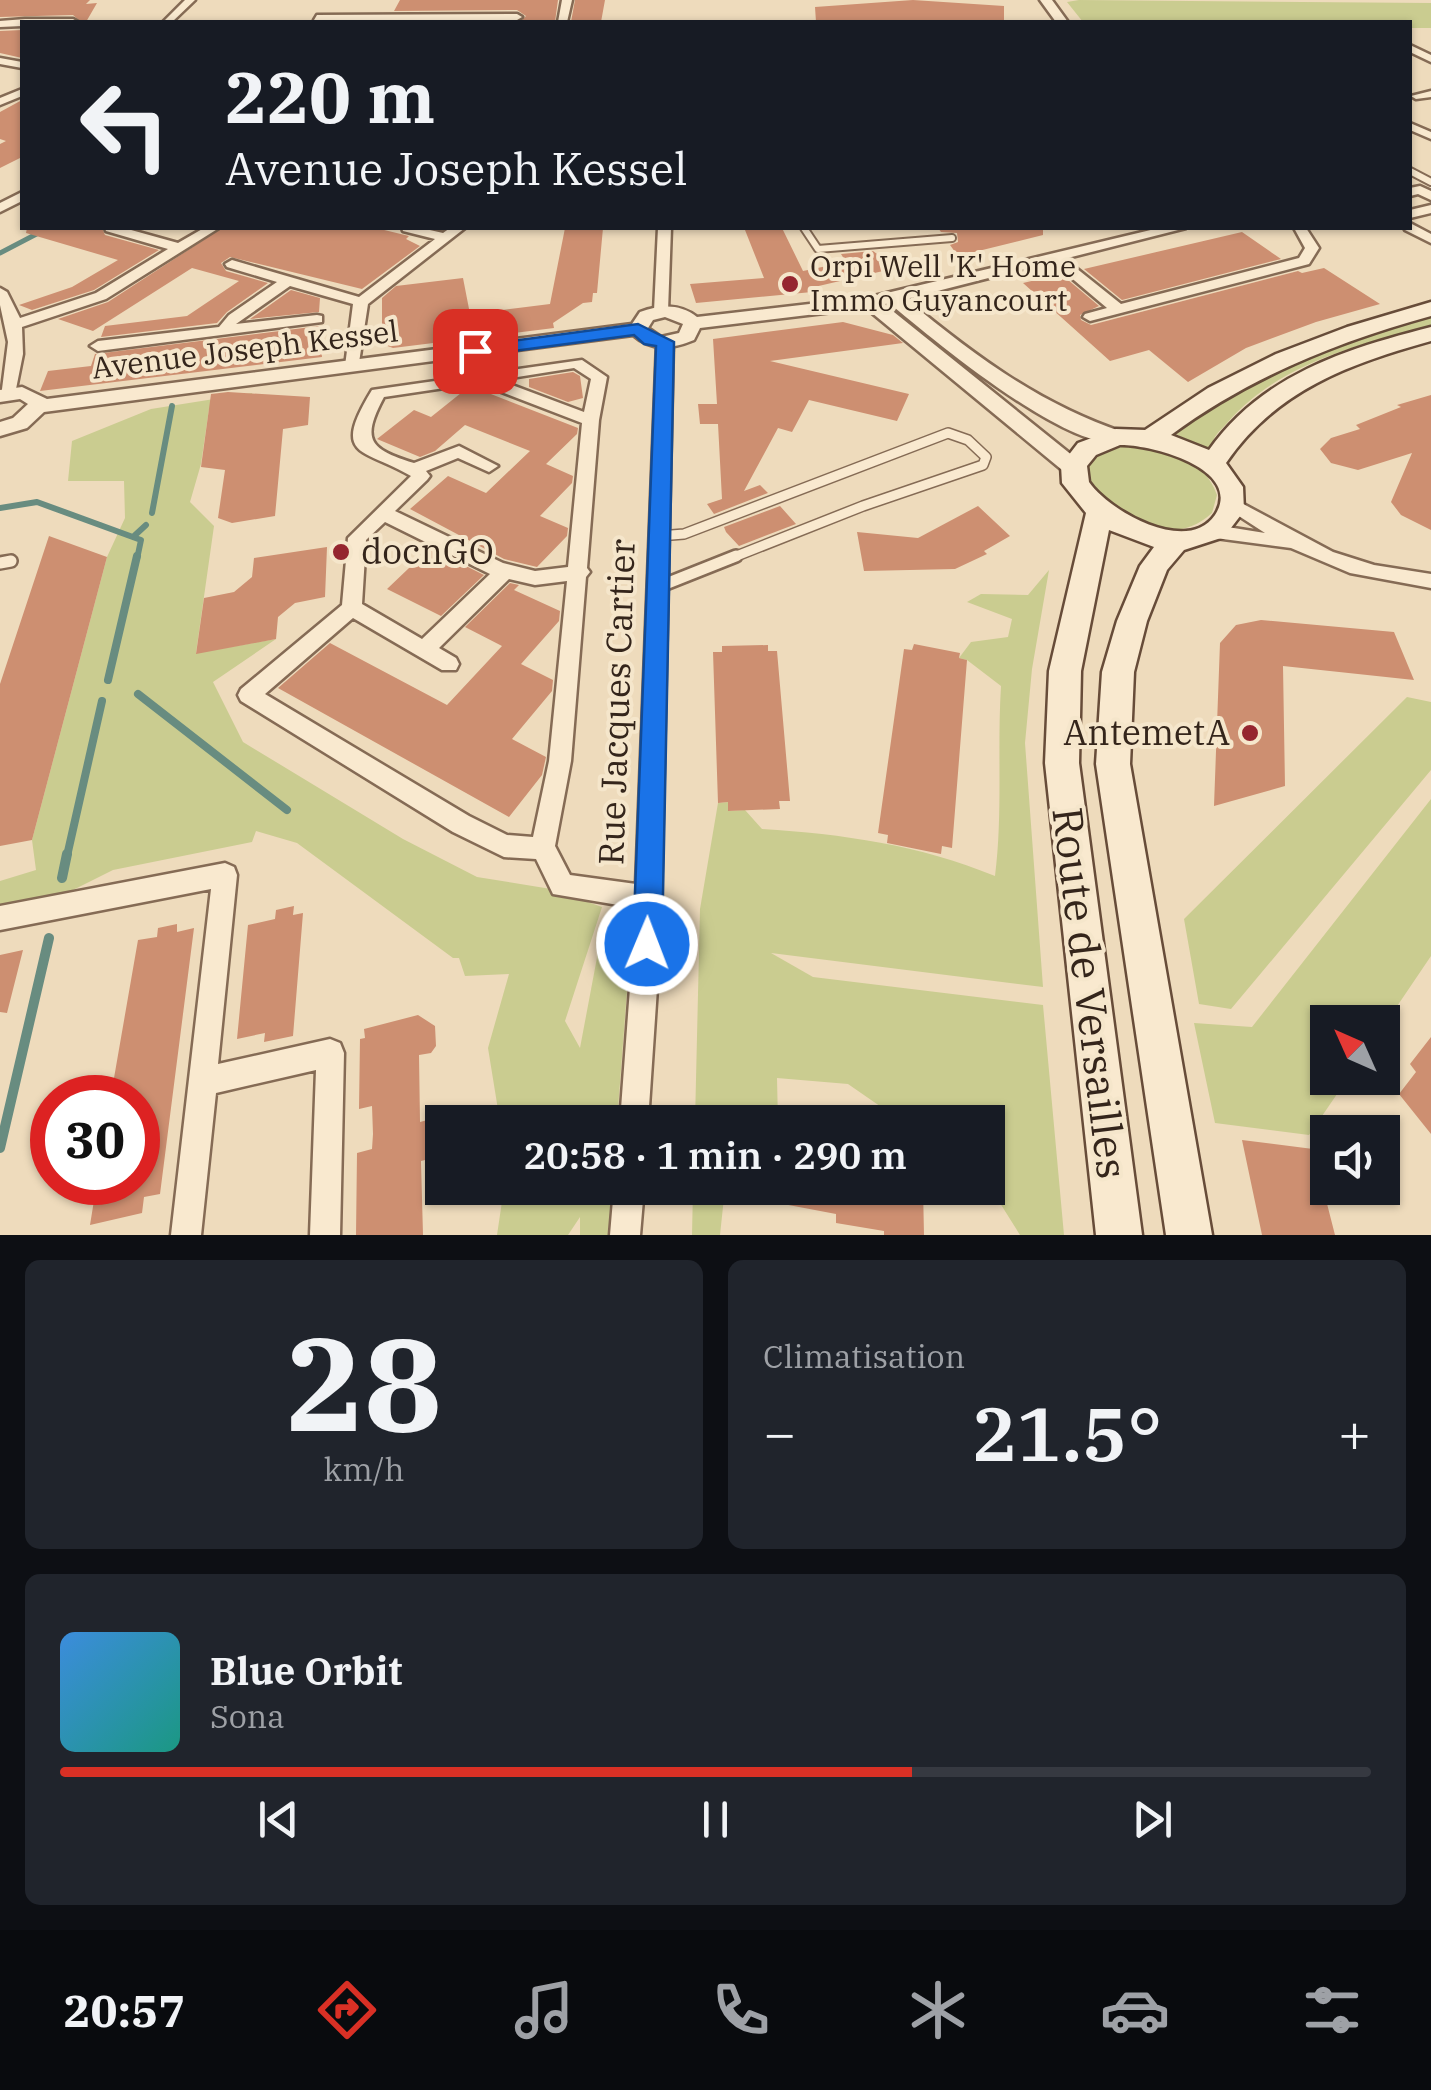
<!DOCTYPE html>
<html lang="fr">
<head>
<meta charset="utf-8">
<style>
	:root { --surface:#171b24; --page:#20242c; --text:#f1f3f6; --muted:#9ea1a6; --line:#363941; --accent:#d93025 }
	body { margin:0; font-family:"IBM Plex Serif",serif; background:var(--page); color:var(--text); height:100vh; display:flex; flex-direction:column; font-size:38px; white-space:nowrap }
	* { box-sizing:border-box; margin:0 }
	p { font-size:32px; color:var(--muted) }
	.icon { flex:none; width:55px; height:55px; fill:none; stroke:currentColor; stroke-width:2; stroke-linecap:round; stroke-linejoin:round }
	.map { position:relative; height:1235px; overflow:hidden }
	.details { display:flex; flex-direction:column; gap:25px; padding:25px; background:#0d0f14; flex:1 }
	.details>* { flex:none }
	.banner { position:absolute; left:20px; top:20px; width:1392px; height:210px; border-radius:0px; box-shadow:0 2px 8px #0004; background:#171b24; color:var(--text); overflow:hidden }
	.needle { width:65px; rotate:315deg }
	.tools { position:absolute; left:1310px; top:1005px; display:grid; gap:20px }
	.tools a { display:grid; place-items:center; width:90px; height:90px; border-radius:0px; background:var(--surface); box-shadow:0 2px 8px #0004; font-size:50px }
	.speed { position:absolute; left:30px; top:1075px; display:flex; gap:20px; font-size:50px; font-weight:700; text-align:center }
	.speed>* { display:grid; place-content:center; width:130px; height:130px; border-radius:50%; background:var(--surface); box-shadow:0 2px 8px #0004; line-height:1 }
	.speed .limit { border:15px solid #d22; background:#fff; color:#111 }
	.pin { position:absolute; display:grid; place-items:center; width:85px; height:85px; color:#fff; margin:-42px; border-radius:20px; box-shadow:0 5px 15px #0006 }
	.me { position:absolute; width:110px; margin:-55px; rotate:1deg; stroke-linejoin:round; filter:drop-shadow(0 0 8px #0008) }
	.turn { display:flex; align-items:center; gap:35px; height:210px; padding:0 40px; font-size:45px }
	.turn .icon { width:130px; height:130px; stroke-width:2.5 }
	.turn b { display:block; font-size:70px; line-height:85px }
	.big { font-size:75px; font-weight:600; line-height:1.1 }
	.details .widget { flex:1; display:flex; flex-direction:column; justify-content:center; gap:15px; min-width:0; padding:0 35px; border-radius:15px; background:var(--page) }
	.details .dial { align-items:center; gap:0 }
	.dial b { font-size:130px; line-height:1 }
	.song { display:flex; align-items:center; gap:30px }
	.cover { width:120px; height:120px; border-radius:15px; background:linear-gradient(135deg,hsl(210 70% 55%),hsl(170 70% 35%)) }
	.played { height:10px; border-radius:5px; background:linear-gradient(90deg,var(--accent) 65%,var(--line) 65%) }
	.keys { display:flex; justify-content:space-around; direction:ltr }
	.heat { display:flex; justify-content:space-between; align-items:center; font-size:55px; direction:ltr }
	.details .tiles { flex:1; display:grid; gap:25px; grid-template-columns:1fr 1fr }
	.widget:last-child { grid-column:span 2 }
	.trip { position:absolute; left:425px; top:1105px; width:580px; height:100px; border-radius:0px; background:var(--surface); box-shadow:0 2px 8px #0004; font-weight:600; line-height:100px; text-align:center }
	.dock { display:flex; height:160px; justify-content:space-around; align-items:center; background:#090b0e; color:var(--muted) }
	.dock .icon { width:70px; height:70px }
	.dock .on { color:var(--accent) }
	.dock b { font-size:45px; color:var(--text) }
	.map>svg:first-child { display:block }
	.green { fill:#cacc90 }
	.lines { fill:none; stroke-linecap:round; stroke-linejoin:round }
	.stream-far3 { stroke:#688c80; stroke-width:5 }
	.stream-far2 { stroke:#688c80; stroke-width:6 }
	.stream-far1 { stroke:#688c80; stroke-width:8 }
	.stream { stroke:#688c80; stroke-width:10 }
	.building { fill:#cd8f71 }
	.service-far2-casing { stroke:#856b55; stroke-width:10 }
	.service-far1-casing { stroke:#856b55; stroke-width:12 }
	.service-casing { stroke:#856b55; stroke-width:16 }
	.minor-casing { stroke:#856b55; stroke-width:5 }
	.tertiary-casing { stroke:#856b55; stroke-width:5 }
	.secondary-casing { stroke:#674c39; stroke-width:5 }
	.service-far2 { stroke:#f9e9cf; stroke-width:6 }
	.service-far1 { stroke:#f9e9cf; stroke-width:9 }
	.service { stroke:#f9e9cf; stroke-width:11 }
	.minor { fill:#f9e9cf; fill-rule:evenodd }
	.tertiary { fill:#f9e9cf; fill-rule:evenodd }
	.secondary { fill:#f9e9cf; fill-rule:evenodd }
	.route { fill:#1a73e8; stroke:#114b97; stroke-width:2.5 }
	.poi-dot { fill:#95252f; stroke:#f5e6cb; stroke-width:4 }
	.labels { text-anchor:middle; stroke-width:8; stroke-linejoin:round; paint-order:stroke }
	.far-poi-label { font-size:30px; fill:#34251b; stroke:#f5e6cb; text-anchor:start }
	.far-street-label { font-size:30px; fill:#34251b; stroke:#f5e6cb }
	.poi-label { font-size:35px; fill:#34251b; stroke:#f5e6cb; text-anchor:start }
	.street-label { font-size:35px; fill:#34251b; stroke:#f5e6cb }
	.near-street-label { font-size:42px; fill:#34251b; stroke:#f5e6cb }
</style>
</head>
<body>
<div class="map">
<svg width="1431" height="1235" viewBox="0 0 1431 1235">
	<rect width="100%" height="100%" fill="#eedbbc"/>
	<path class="green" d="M1079,0L1431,3V28H1410V22H1083L1067,2Z
		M1431,316V325C1359,345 1279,363 1228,422C1220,431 1212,436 1212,448H1203L1174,433L1236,392L1327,346Z
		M252,393L253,402L209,409L201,464L190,502L214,526L196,653L276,639L213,682L243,742L403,839L477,877L551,889L602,907L565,1021L580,1048L599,947L630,952L617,1122H500L488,1048L509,974L465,976L459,958H453L297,843L256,831L252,842L113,870L59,897L0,904V881L36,870L32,840L107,557L125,518L124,481H68L72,441L151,409Z
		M1132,444C1166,450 1204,457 1217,495L1212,513C1169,552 1123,515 1089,487L1087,469L1097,454Z
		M1049,570L1032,669L1025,743L1043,987L771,953L813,977L1043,1005L1064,1235H1020L988,1184V1122L900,1120L848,1084L777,1078L778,1122L734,1117L732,1122H695L700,909L718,803L728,802L729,811L745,810L762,829C843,834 919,845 995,876C1003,813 997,750 1001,686L967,660L959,658L971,642L1008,637L1012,619L967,602L981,594L1028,595Z
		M1407,697L1431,702V770L1231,1009L1199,1004L1184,919Z
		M1431,799V956L1383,1027L1382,1022H1328V1078H1348L1309,1135L1215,1123L1194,1023L1252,1027Z
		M504,1188H613L609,1235H580V1217L568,1235H497Z
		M693,1188H725L720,1235H692Z"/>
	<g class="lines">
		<path class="stream-far3" d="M0,253L48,228"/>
		<path class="stream-far2" d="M0,508L37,502L141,540L137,559
			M152,513L172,406
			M133,537L146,525"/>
		<path class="stream-far1" d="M108,680L137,556
			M138,694L287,810
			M67,856L102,701"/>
		<path class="stream" d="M62,878L67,854
			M0,1148L49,938"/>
	</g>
	<path class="building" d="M0,0H90L86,4L97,3L86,22H81L73,15L0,17Z
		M400,0H558L555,22H520L526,16L517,10L394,11Z
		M575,0H605L601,22H571Z
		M913,0L1004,6V22H816L815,7Z
		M22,30V58L0,53V31Z
		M22,100V157L0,168V144L6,141L0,139V112Z
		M27,228H102L105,235L159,250L94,290L32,310L19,305L72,287L118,260L26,233Z
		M222,228H376L409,236L406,239L420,246L362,289L230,257L221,263L226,271L268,283L227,312L217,323L101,337L105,326L187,316L239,281L192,268L93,331L58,319L108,302Z
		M565,228H603L597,293H593L592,302L583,303L553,323L554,328L393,348L382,344V298L396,286L463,278L470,314L550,304Z
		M766,228H782L803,271L846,262L841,254L873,251L896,268L810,288L812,292L696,303L690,284L764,278L745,230Z
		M938,228H1043V235L958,256L950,245L958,242L957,233L941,232Z
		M1242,232L1281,259L1122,300L1084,269Z
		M1324,268L1380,304L1316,322L1246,348L1188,382L1149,350L1110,361L1023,283L1061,274L1099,306L1080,315L1081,320L1091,325L1298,271L1302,273Z
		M291,290L320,298L319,312L250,319Z
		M843,322L893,335L903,343L770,361L909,394L897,421L809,400L792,432L778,428L744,491L760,485L768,493L714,514L707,504L722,499L718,424H700L698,404H717L713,339Z
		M319,326L322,357L40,391L48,371L91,366L95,354Z
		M573,372L580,376L583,398L568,402L529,387V379Z
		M473,387L578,428L577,434L546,464L573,476L572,483L540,516L568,528L567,536L537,567L504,559L410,509L448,476L486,493L530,451L465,425L435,451L420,457L377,439L414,410L431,417L466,389Z
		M228,392L310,397L308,425L283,429L275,516L232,523L218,518L225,470L201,467L211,394Z
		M1431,395V530L1401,515L1391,502L1412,453L1358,470L1331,463L1320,449L1331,438L1360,429L1356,425L1401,407L1397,405Z
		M780,506L796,524L739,546L726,532L724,527Z
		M978,506L1010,536L984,551L987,554L955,569L864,571L857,532L918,538Z
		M49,536L107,557L32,840L0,846V684Z
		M327,547L325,597L295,603L278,617L276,639L196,654L204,598L234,592L252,577L254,558Z
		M430,548L484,575L441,616L387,589Z
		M510,583L519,585L514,590L560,611L559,621L521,664L553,680L552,691L512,739L546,757L542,775L509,817L278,688L330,643L447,705L502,646L465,627Z
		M1261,620L1394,632L1414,680L1283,666L1285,786L1214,806L1220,643L1236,625Z
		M914,644L960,653L959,658L967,660L952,848L942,846L941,854L887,843L888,835L878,833L904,649L912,650Z
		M768,645V651H777L790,801H779L780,809L728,811V802L718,803L713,652H722V646Z
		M294,906L293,915L303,913L293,1036L264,1042L265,1033L237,1039L248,925L275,919L276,910Z
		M177,924V932L194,928L160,1194L144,1197L142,1213L90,1225L97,1182H138V1098H65L64,1088L114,1078L138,940L157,937L158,928Z
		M23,950L7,1013L0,1012V955Z
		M418,1015L435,1026L436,1046L431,1053L419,1055L420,1122L439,1117L440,1139L437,1157L421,1161L423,1235H356L357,1153L372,1149L373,1134L372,1106L359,1109L360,1039L365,1038L364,1029Z
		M1431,1037V1134L1399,1094L1416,1072L1410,1064Z
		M1242,1140L1313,1149L1335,1235H1262Z
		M763,1188H923L924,1235H884V1231L836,1223V1214L762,1200Z"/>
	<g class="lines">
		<defs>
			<path id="service-far2" d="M1410,171L1431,182
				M804,228L818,249L952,238"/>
			<path id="service-far1" d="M659,536L684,534L948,433L968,440L986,457L983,465L863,506L729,559"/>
			<path id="service" d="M0,563L11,561
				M658,587L736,556"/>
			<path id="minor" d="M185,0H195L172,22H163Z
				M562,0H572L567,22H558Z
				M317,15L517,14L522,17L517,20H314Z
				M25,19H73L78,22H22V26L0,27V21Z
				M1410,45L1431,55V62L1410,52Z
				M0,58L22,62V68L0,64Z
				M22,89V96L0,105V98Z
				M1431,91V97L1416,99L1411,96Z
				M1410,123L1431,132V139L1410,130Z
				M1420,186L1431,191V200L1418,194L1410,196V188Z
				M22,192V201L0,212V203Z
				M1431,205V213L1410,218V210Z
				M1410,223L1431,234V243L1405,230L1404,228H1410Z
				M105,228H124L178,243L204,228H219L106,299L22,327L23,354L15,394L7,399L1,397L8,342L0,305V288L7,292L20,318L96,293L168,249L106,231Z
				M402,228H421L443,233L450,228H465L368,304L358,369H348L345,366L353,304L290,286L236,324L317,315L322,316V322L98,351L90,346L98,341L219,327L229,315L277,282L227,267L225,264L232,260L359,297L435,239L403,231Z
				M658,228H671L668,311L661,315L654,311Z
				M1294,228H1306L1319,248L1309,264L1090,321L1083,317L1085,314L1107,308L1049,259L1061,256L1121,304L1299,258L1305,248Z
				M665,337L673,342L660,944L648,1122H620L636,908L553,894L536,859L504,857L453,832L241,701L238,695L241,689L342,605L348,538L411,476C364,448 330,459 372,390L582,360L607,377L599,420L587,568L590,572L586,577L571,761L555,846L570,875L636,884L657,342ZM574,368L591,379L584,412L499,380ZM478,383L582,423L568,567L535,571L503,563L395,511L427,480L430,476L426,471L458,458L489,472L498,466L459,446L414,463C369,449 361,440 384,397ZM385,522L490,574L422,639L362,604L366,540ZM509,579L535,585L567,581L549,761L533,837L507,835L469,816L265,694L353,618L442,670H456L459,664L456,658L439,648Z
				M1234,499L1333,552L1374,565L1431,574V588L1350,573L1291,548L1208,537L1206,532L1208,527L1215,525L1265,533L1228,509L1225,505Z
				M225,863L234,867L237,875L218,1064L330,1039L340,1043L344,1053L340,1235H310L316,1070L216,1093L201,1235H171L211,889L0,930V906Z
				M614,1188H644L640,1235H610Z"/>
			<path id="tertiary" d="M1040,0H1052L1068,22H1056Z
				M1159,228H1186L906,299C974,355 1039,404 1123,432L1127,437L1123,442C1070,455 930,337 889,303L884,304L1083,464L1086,469L1075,476L1067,474L866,308L700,328L694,340C672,349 652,352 633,335L44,412L27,428L0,436V422L13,418L28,404L20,399L0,402V390L22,387L47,399L632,324L640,312C660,305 679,303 697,317L870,297ZM665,317L683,324L679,333L661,337L648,328L653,320Z"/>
			<path id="secondary" d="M1431,302V316C1337,342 1250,377 1171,435L1209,450C1262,375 1345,349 1431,327V341C1349,364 1276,390 1226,463L1243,487L1244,511L1224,537L1184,550L1167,570L1147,621L1134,672L1130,764L1212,1235H1166L1096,764L1102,672L1117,621L1140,566L1154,547L1109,530L1081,671L1079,763L1142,1235H1096L1045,763L1049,671L1086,513L1062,483L1061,465L1078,443L1116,429L1145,430L1208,388L1276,354L1347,327ZM1120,445C1148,444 1245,468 1215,515C1187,556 1108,510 1089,482L1087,466L1096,455Z"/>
		</defs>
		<use href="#service-far2" class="service-far2-casing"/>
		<use href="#service-far1" class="service-far1-casing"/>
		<use href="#service" class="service-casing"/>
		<use href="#minor" class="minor-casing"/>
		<use href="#tertiary" class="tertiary-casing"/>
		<use href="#secondary" class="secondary-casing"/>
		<use href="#service-far2" class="service-far2"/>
		<use href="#service-far1" class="service-far1"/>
		<use href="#service" class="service"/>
		<use href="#minor" class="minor"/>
		<use href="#tertiary" class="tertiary"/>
		<use href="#secondary" class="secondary"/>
	</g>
	<path class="route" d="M638,324L674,342L662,944L658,954L647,959L637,954L633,944L656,346L644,344L634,335L475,356L466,351L475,346Z"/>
	<g class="poi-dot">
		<circle cx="790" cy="284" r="10"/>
		<circle cx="341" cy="552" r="10"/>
		<circle cx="1250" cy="733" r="10"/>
	</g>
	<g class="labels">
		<g class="far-poi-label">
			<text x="810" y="277">Orpi Well 'K' Home<tspan x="810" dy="34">Immo Guyancourt</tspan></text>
		</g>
		<g class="far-street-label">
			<text transform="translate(245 350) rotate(-7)" y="10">Avenue Joseph Kessel</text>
		</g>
		<g class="poi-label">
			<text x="361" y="564">docnGO</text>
			<text x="1230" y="745" text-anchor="end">AntemetA</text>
		</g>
		<g class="street-label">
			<text transform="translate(617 702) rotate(-88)" y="12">Rue Jacques Cartier</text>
		</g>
		<g class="near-street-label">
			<text transform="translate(1090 993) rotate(83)" y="15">Route de Versailles</text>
		</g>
	</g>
</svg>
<div class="tools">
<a><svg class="needle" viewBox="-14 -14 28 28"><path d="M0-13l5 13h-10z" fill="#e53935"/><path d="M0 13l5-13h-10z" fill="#9ea1a6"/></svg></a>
<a><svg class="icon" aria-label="sound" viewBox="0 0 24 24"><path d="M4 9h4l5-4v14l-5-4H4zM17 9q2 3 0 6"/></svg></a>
</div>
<div class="speed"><div class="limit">30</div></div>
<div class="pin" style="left:475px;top:351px;background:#d93025"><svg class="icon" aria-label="arrive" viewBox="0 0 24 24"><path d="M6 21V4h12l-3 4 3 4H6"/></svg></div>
<svg class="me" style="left:647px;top:944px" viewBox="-20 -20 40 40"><circle r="17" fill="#1a73e8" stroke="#fff" stroke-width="3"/><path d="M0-11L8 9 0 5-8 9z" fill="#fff"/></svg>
<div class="trip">20:58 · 1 min · 290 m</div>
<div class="banner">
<div class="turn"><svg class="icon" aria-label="left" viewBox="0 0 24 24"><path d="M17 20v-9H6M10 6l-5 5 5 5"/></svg><div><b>220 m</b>Avenue Joseph Kessel</div></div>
</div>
</div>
<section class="details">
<div class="tiles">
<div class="widget dial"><b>28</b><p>km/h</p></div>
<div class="widget"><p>Climatisation</p>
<div class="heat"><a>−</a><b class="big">21.5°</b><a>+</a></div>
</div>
<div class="widget">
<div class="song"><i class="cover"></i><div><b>Blue Orbit</b><p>Sona</p></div></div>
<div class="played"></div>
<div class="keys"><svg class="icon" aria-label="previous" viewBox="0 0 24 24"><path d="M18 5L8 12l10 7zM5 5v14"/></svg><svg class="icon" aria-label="pause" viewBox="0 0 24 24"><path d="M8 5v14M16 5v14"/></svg><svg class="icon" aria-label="next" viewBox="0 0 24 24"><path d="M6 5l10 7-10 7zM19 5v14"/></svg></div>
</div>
</div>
</section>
<nav class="dock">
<b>20:57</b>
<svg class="icon on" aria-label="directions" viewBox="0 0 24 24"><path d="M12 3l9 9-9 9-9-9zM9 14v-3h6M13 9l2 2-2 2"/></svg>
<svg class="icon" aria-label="music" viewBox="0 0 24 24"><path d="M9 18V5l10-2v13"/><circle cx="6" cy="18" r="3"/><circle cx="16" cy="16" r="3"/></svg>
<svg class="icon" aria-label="phone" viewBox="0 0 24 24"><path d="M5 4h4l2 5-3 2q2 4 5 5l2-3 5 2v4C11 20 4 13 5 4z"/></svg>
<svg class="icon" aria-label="climate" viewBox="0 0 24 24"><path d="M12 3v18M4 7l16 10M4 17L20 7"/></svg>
<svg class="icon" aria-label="car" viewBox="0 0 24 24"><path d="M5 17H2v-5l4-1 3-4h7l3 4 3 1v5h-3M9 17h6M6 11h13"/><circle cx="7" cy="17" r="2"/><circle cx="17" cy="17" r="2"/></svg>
<svg class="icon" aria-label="filters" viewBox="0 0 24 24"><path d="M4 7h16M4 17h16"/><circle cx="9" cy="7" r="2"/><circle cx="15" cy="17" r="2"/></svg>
</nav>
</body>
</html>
